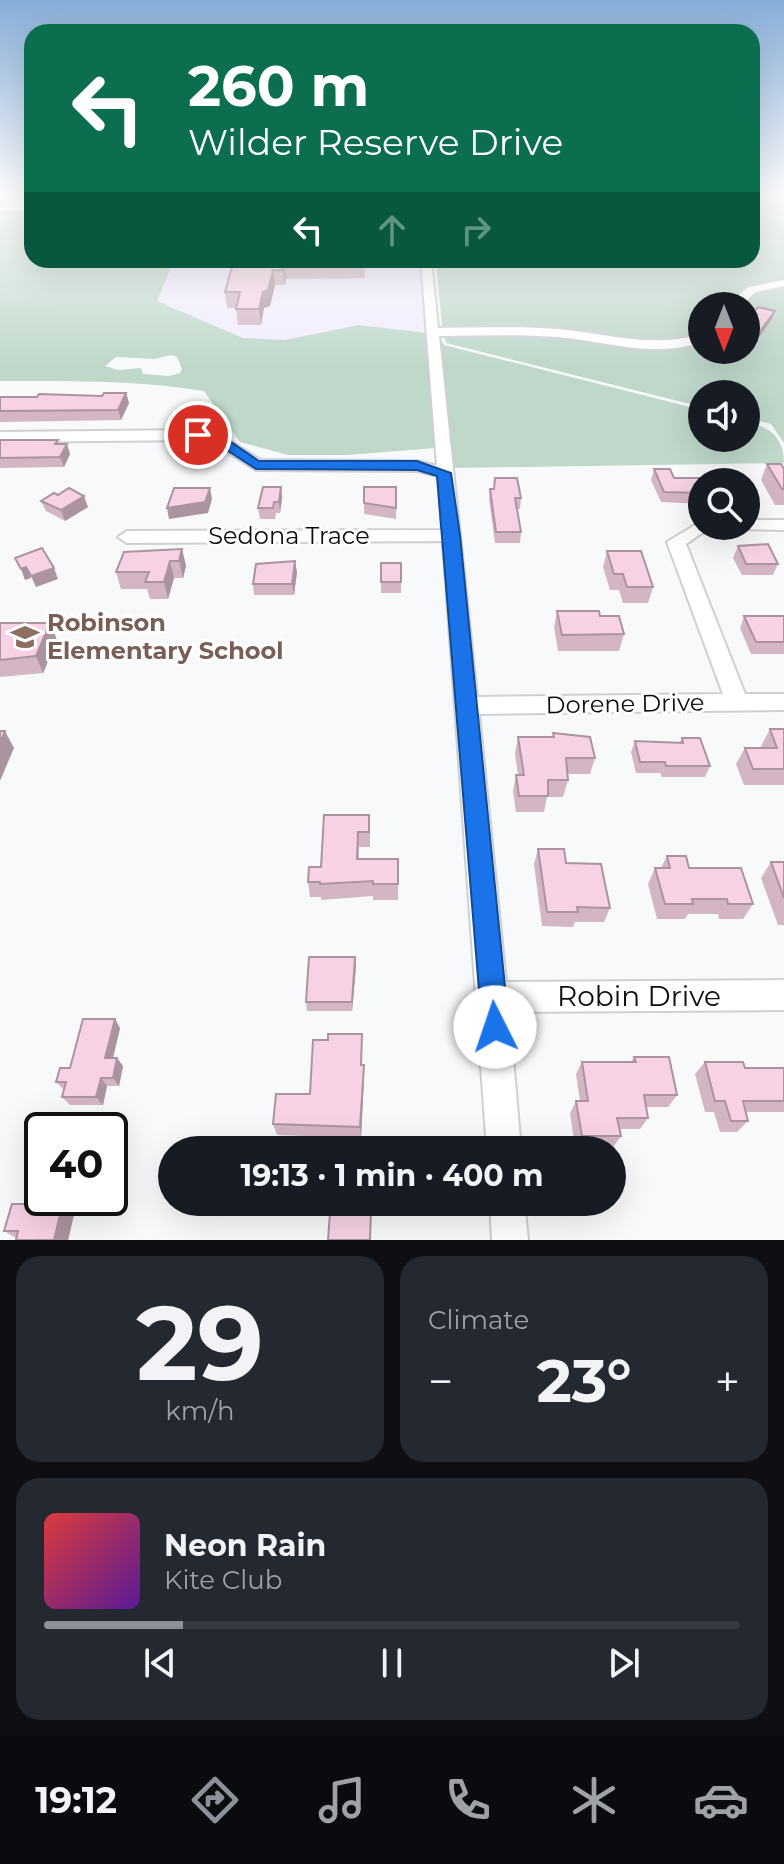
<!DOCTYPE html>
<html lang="en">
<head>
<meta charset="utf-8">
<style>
	:root { --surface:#171b24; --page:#242831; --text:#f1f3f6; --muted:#9ea1a6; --line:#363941; --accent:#8c9099 }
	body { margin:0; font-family:Montserrat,sans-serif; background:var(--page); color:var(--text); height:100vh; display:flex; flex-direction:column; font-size:30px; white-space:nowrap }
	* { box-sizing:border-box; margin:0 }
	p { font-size:26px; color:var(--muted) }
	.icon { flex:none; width:44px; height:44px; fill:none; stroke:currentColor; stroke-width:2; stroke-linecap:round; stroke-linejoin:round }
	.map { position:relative; height:1240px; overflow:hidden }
	.drawer { display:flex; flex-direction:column; gap:16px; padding:16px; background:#0d0f14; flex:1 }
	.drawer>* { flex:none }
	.guide { position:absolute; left:24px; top:24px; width:736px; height:244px; border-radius:24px; box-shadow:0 8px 32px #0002; background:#0b6e4f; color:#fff; overflow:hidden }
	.needle { width:52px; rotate:180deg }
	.buttons { position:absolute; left:688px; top:292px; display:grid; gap:16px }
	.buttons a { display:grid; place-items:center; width:72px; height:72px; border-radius:50%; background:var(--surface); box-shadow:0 8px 32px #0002; font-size:40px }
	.speed { position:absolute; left:24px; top:1112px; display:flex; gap:16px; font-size:40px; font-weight:700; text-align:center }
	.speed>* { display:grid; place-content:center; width:104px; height:104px; border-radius:50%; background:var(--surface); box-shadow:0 8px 32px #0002; line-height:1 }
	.speed .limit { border:4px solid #111; border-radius:12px; background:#fff; color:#111 }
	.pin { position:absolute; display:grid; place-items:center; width:68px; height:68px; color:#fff; margin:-34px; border:4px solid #fff; border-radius:50%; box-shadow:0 2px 8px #0007 }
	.me { position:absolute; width:88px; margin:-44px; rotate:356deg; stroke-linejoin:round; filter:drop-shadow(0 0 6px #0008) }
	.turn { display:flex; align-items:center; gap:28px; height:168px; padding:0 32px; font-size:36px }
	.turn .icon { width:104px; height:104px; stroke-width:2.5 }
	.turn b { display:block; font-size:56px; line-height:68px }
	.lanes { display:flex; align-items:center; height:76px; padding:0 32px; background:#0003; justify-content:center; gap:40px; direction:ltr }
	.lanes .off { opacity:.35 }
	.big { font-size:60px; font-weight:700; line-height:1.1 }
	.drawer .card { flex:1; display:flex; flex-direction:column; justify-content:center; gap:12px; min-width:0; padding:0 28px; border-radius:24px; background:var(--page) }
	.drawer .dial { align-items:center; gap:0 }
	.dial b { font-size:104px; line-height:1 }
	.song { display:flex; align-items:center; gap:24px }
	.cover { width:96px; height:96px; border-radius:12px; background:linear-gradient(135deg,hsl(0 70% 55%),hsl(270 70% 35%)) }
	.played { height:8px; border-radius:4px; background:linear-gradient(90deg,var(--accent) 20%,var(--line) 20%) }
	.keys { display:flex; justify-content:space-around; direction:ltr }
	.heat { display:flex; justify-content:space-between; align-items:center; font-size:44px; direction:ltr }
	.drawer .tiles { flex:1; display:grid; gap:16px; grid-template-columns:1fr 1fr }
	.card:last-child { grid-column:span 2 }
	.trip { position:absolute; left:158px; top:1136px; width:468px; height:80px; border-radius:40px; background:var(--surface); box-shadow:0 8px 32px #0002; font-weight:700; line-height:80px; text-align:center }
	.menu { display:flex; height:128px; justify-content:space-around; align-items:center; background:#090b0e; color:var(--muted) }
	.menu .icon { width:56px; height:56px }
	.menu .on { color:var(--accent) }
	.menu b { font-size:36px; color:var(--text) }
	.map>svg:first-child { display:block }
	.commercial { fill:#f1ecfe }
	.green { fill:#bfd8ca; fill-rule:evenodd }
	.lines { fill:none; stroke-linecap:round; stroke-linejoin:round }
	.minor-casing { stroke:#cfd0d1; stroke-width:4 }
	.minor { fill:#fff; fill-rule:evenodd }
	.wall { fill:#d4b5c4 }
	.shaded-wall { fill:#ac93a0 }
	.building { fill:#f6d2e4; stroke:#ac93a0; stroke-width:2 }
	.route { fill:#1a73e8; stroke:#114b97; stroke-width:2 }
	.labels { text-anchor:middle; stroke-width:6; stroke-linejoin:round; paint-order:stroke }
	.street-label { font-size:24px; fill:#0d0d0e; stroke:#fff }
	.education-label { font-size:24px; font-weight:bold; fill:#785e54; stroke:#fff; text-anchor:start }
	.near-street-label { font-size:28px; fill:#0d0d0e; stroke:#fff }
</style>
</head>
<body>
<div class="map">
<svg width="784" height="1240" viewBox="0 0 784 1240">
	<rect width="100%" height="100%" fill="#f8f9fa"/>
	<path class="commercial" d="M174,260H422L426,333L359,325L285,340L243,338L157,301Z"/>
	<path class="green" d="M752,193H784V281L748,287L726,306H702V332L692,339L669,343L445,329L442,326L436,260H752Z
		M0,211H32V260H174L157,301L243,338L285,340L359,325L426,333L435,448L347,455H288L240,442L204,391C137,380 68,381 0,381ZM171,355L177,357L182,369L180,373L169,376L143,374L141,368L118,370L105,366L116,357L155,359Z
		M431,260L437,326L444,331L565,334L653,345L687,343L702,336L699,342L681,347L561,335L440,336L444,345L702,410V438H746V421C769,427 784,437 784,463L450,468Z
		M784,286V443L771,424L746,418V394H702V407L446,343L444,337C483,336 523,334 561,337C607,341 657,357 702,344V350H746V306H742L759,290Z"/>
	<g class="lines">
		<defs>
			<path id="minor" d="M10,193L0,202V193Z
				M421,260H431L438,328C477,328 517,326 556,329C609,333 648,349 702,334V342C653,359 606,341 556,337C517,334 478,336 439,336L477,697L723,694L667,542L702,521V526H712L686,544L745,694H784V710L479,714L506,982L784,980V1010L509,1012L521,1150H487L443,541L127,543L118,537L127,531L442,530L438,476L417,471L256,470L210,441L198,440L0,442V432L198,430L219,434L260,460L417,461L437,466Z
				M784,280V286L756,292L740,306H727L748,287Z
				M746,520H784V530L740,529L738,526H746Z
				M490,1202H524L528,1240H492Z"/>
		</defs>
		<use href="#minor" class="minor-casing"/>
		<use href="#minor" class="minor"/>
	</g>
	<path class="wall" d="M9,193H32V200L11,199Z
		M234,260H364L365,278L286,279L285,285H275L270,306L264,308L261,325H238L236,308H227L225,292Z
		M771,320L755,343L746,341V323Z
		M126,393L129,403L121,420L0,422V397L102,396Z
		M0,440H58L59,444L70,454L64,467L0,468Z
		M767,464L784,469V505H775L761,480Z
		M654,469L674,478L702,483V504L661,502L651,480Z
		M281,487L282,498L280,513H276L275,519H260L258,508Z
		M396,487V519L364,514V503Z
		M490,489L521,498L520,509H517L521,532L520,543H495L489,500Z
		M58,495L88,507L65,521L46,511L41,501Z
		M738,546L778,564L773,575H742L733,558Z
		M182,549L186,566L183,578H174L168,599H150L147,589H121L116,572Z
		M607,551L653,587L648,603H623L619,590H610L603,567Z
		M381,563H401V593H381Z
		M297,572L294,595H254L253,584Z
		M557,611L600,616L624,634L619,651H558L554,627Z
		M744,616H784V654H751L740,628Z
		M0,623H50L57,640L43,673L0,677Z
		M770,729H784V785H744L736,764L745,748H762L761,746Z
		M553,733L595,758L590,774H567L568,780L563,797H547L544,812H516L513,791L516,775H518L515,754L518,737H553Z
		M682,738L710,766L705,777H662L660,773H636L631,752L635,741L680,742Z
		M324,815L370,831V847H359V859H398V900H373V896L321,900V897H310L308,882L321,867Z
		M538,849L566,863L610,908L604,922H575L573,927L542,926L534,864Z
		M667,856L753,904L743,919H719L718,914H688L685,919H657L648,884L655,868H661Z
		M771,862H784V925H778L761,878Z
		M355,957L356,966L352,1011H307L306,1002Z
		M120,1028L113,1058L123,1066L119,1086H107L103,1105H70L62,1097L64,1090L56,1082L70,1068Z
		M362,1034V1065H364V1077L361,1138L277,1135L273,1124L310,1094L328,1040Z
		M634,1057L677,1095L668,1107H646L648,1118L640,1129H619L621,1136L613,1147H575L570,1113L576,1101H580L576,1074L582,1062H631Z
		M705,1062L745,1068H784V1112H746L748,1121L737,1132H720L714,1112H705L695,1074Z
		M78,1198L68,1240H16V1238L4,1231L26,1204Z"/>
	<path class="shaded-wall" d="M284,264L286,279L285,285L283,270Z
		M273,270L275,285L270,306L264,308L261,325L259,309L263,292Z
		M775,311L771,320L755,343L758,334Z
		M126,393L129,403L121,420L118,410Z
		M67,444L70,454L64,467L60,457Z
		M281,487L282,498L280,513L279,502Z
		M210,488L212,499L208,513L169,519L167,508Z
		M84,496L88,507L65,521L61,510Z
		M182,549L186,566L183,578L179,561Z
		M170,561L174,578L168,599L164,582Z
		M295,561L297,572L294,595L292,584Z
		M26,567L31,578L25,580L21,569Z
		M54,568L58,579L36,587L31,576Z
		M50,623L57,640L43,673L36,656Z
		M5,731L14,748L0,781V743Z
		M355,957L356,966L352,1011V1002Z
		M115,1019L120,1028L111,1066L105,1058Z
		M117,1058L123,1066L119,1086L113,1078Z
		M364,1065V1077L361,1138L360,1127Z
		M101,1078L107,1086L103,1105L96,1097Z
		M64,1198H78L68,1240H54Z"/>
	<path class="building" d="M234,260H364V263L284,264L283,270H273L268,290L263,292L259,309H236L240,292H225Z
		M758,307L775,311L758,334L746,331V323Z
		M104,393H126L118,410L0,411V397H37L39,394L102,396Z
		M0,440H58L55,444H67L60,457L0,458Z
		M767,464H781L784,469V489H782Z
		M654,469H670L674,478H700L702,483V493L664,492Z
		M495,478H517L521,498H515L521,532H496L490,489H494Z
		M263,487H281L279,502H274L273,508H258Z
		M364,487H396V508L364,503Z
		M69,488L84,496L61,510L41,501L54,493L58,495Z
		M174,488H210L205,502L167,508Z
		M768,544L778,564H746L738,546Z
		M42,548L54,568L31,576L26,567L21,569L15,558Z
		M182,549L179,561H170L164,582H145L149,572H116L124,552Z
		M607,551H641L653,587H627L623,574H614Z
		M295,561L292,584H253L256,564Z
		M381,563H401V582H381Z
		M557,611H599L600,616H619L624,634L562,635Z
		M744,616H784V642H756Z
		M0,623H50L36,656L0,660Z
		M770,729H784V769H753L745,748H777Z
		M0,731H5L0,743Z
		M553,733L590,737L595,758H566L568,780H548V796H519L516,775H524L518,737H554Z
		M682,738H700L710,766H666L665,762H640L635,741L683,743Z
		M324,815H369V832H358L357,859H398V884H373V881L320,884V882H308L309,867H321Z
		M538,849H564L566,863L601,864L610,908L577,907L578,912H547Z
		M667,856H686L689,868H741L753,904H728L727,899H692L693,904H665L655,868H670Z
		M771,862H784V898Z
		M309,957H355L352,1002H306Z
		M83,1019H115L105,1058H117L113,1078H101L96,1097H62L66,1082H56L60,1068H70Z
		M328,1034H362L361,1065H364L360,1127L273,1124L276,1094H310L313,1040H328Z
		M634,1057H669L677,1095H644L648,1118H617L621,1136H582L576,1101H588L582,1062H636Z
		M705,1062H743L745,1068H784V1101H743L748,1121H731L725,1101H715Z
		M32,1182H42V1198H64L54,1240H16L18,1231H4L12,1204H26Z
		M330,1213H371L370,1240H328Z"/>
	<linearGradient id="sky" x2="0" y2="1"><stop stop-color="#86add8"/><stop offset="0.53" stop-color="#fcfcfd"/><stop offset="1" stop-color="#fcfcfd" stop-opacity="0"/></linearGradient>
	<rect width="784" height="367" fill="url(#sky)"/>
	<path class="route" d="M198,430L219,434L259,461H417L451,473L460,535L509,1027L505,1037L495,1041L486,1037L482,1027L437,476L417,470L256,469L211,440L193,438V432Z"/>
	<defs>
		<symbol id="school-bare" viewBox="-9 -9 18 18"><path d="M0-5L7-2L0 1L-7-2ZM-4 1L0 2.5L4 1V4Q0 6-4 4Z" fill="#8d6e63" stroke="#fff" stroke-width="2.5" paint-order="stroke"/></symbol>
	</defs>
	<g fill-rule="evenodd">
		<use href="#school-bare" x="5" y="617" width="40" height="40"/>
	</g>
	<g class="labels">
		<g class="street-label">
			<text x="289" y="544">Sedona Trace</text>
			<text transform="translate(625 704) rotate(-1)" y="8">Dorene Drive</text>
		</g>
		<g class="education-label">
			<text x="47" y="631">Robinson<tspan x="47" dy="28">Elementary School</tspan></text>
		</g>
		<g class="near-street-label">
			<text x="639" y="1006">Robin Drive</text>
		</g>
	</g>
</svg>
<div class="buttons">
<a><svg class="needle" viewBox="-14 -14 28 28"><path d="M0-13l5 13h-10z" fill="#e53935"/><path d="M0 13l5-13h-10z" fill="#9ea1a6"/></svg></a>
<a><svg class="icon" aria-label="sound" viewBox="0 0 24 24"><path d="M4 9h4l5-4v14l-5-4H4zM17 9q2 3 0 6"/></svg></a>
<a><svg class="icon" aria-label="search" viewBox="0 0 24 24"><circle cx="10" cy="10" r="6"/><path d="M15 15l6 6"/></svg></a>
</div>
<div class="speed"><div class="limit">40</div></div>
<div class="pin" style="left:198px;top:435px;background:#d93025"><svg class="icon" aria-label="arrive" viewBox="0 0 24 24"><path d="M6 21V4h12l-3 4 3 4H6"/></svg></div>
<svg class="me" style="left:495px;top:1027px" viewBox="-20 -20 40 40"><circle r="19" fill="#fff"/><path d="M0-13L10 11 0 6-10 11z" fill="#1a73e8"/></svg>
<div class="trip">19:13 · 1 min · 400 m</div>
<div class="guide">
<div class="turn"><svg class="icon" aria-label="left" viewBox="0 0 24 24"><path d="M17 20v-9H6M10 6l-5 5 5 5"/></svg><div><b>260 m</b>Wilder Reserve Drive</div></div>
<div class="lanes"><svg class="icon" aria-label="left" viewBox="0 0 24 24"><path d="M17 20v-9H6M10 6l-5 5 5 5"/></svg><svg class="icon off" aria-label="ahead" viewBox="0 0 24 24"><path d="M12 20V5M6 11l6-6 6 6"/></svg><svg class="icon off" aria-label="right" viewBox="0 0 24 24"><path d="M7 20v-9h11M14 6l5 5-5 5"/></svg></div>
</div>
</div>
<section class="drawer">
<div class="tiles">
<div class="card dial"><b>29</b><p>km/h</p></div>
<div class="card"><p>Climate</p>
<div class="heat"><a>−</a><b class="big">23°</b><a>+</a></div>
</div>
<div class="card">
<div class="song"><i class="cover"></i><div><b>Neon Rain</b><p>Kite Club</p></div></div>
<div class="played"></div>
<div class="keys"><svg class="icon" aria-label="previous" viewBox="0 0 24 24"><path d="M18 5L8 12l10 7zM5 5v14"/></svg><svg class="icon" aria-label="pause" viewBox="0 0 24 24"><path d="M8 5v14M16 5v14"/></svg><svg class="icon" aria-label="next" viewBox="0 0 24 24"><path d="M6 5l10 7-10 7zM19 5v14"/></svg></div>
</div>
</div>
</section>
<nav class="menu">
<b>19:12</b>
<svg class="icon on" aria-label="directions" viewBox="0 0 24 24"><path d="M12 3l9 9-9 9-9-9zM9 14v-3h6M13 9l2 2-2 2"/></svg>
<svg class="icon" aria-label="music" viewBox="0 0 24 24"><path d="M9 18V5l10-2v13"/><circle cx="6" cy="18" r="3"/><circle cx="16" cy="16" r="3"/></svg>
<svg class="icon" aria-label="phone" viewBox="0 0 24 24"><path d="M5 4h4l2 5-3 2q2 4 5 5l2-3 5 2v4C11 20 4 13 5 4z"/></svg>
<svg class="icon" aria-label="climate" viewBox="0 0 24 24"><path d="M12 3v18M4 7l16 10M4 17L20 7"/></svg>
<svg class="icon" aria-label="car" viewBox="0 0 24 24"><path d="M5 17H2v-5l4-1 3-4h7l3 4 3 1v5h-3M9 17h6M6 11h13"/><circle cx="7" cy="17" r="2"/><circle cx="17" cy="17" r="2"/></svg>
</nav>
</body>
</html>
